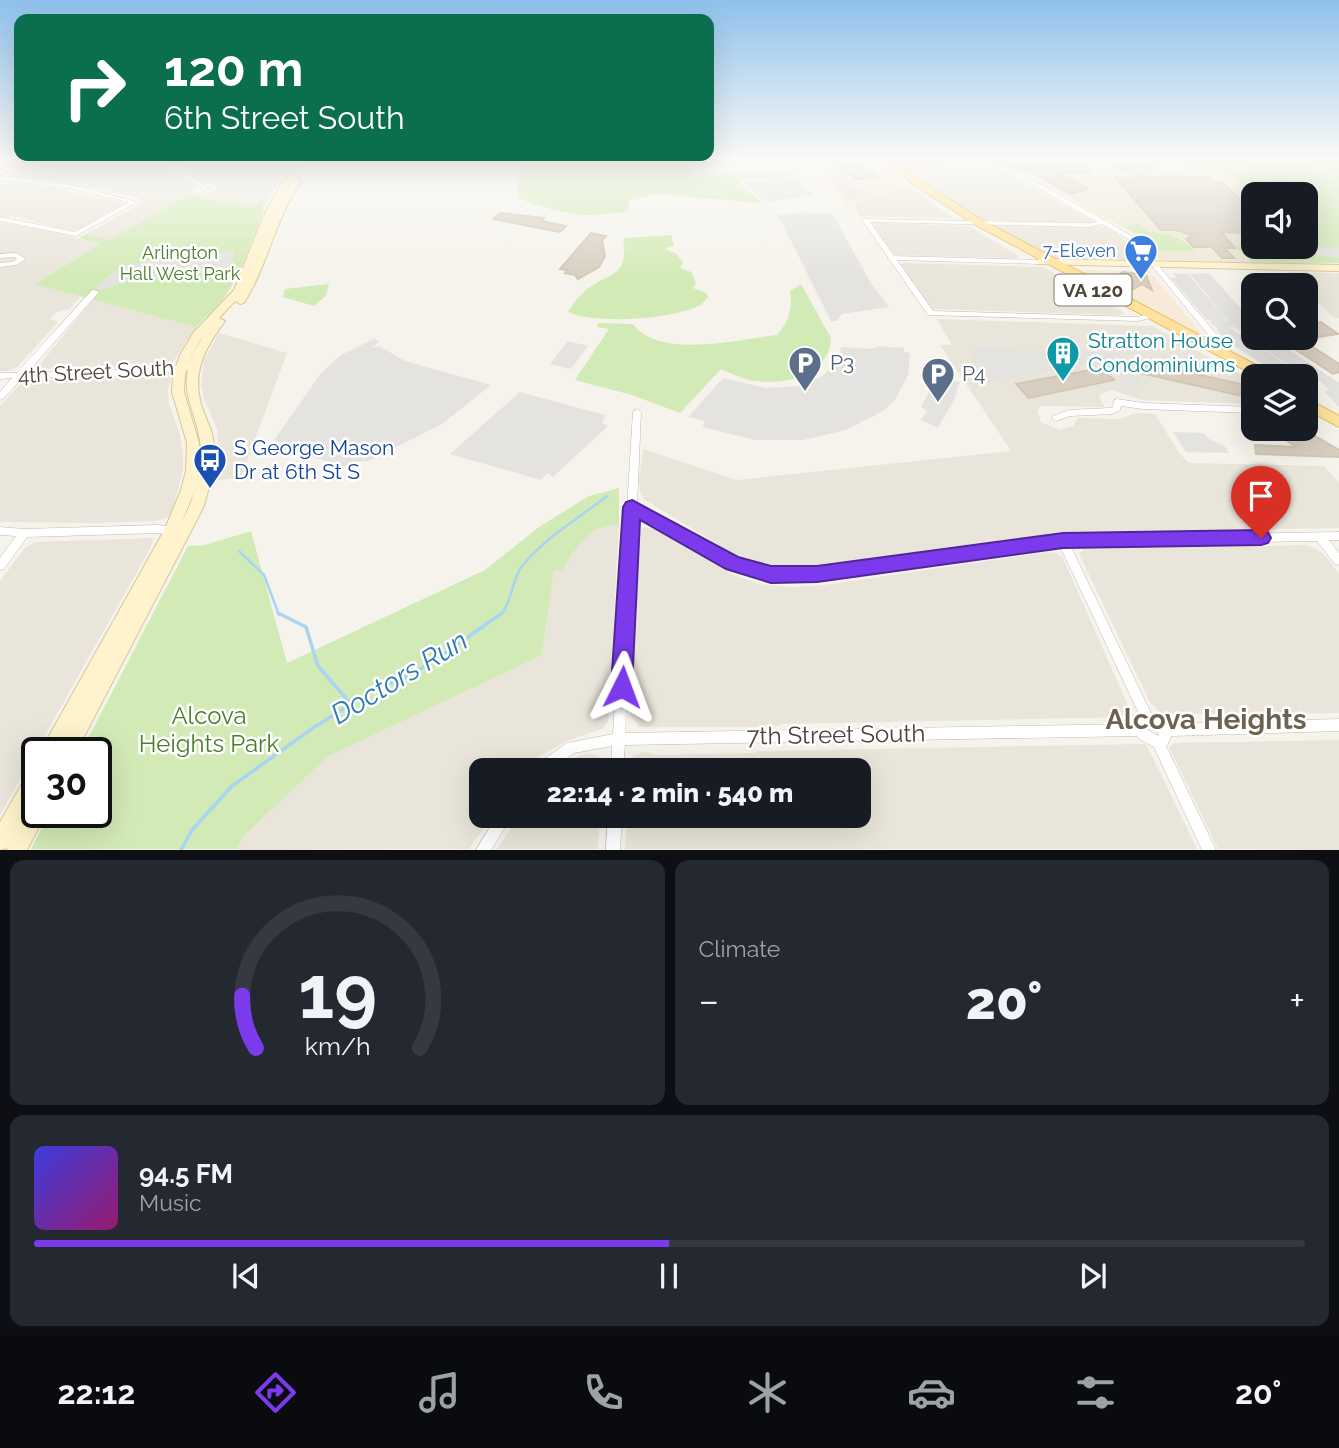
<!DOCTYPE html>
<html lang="en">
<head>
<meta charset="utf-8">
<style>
	:root { --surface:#171b24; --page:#242831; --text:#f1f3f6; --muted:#9ea1a6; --line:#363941; --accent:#7c3aed }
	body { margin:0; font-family:Raleway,sans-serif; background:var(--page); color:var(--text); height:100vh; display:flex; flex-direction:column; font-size:26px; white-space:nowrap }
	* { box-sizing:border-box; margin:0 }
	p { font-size:23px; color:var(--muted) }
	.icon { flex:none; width:38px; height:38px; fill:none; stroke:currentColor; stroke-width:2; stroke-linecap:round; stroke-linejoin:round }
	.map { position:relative; height:850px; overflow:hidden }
	.details { display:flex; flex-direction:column; gap:10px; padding:10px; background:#0d0f14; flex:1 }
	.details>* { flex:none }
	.banner { position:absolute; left:14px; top:14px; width:700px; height:147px; border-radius:14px; box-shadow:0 7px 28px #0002; background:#0b6e4f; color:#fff; overflow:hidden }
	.tools { position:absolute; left:1241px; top:182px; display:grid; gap:14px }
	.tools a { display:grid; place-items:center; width:77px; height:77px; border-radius:14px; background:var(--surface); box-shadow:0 7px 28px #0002; font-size:35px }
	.speed { position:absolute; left:21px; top:737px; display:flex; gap:14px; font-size:35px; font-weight:700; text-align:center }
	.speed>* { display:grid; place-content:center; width:91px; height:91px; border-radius:50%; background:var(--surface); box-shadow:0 7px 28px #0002; line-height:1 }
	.speed .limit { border:4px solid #111; border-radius:10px; background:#fff; color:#111 }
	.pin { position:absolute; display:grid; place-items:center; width:60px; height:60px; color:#fff; margin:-72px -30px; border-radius:50% 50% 50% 0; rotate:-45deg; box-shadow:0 0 7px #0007 }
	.pin .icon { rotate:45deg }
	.me { position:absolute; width:77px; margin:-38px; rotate:3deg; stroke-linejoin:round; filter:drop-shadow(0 0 5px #0008) }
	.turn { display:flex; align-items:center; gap:24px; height:147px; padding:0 35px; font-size:32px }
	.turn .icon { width:91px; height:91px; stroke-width:2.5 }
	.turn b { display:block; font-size:49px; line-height:60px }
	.big { font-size:52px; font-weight:800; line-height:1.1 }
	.details .widget { flex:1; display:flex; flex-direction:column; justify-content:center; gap:10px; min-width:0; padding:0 24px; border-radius:14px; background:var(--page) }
	.details .dial { align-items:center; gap:0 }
	.dial svg { height:182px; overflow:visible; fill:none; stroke:var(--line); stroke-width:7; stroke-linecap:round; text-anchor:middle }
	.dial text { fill:var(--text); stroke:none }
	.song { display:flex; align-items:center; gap:21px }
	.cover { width:84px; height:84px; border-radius:10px; background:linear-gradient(135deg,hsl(240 70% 55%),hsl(320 70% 35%)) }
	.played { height:7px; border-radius:4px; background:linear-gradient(90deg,var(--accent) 50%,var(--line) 50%) }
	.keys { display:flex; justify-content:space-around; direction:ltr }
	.heat { display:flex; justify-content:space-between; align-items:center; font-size:38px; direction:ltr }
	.details .tiles { flex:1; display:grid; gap:10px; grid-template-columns:1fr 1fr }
	.widget:last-child { grid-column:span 2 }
	.trip { position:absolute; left:469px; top:758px; width:402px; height:70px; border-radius:14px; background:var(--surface); box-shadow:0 7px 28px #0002; font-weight:800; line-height:70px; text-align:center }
	.tab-bar { display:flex; height:112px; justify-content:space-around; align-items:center; background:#090b0e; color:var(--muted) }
	.tab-bar .icon { width:49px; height:49px }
	.tab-bar .active { color:var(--accent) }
	.tab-bar b { font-size:32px; color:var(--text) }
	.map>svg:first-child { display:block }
	.residential { fill:#eae5da }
	.commercial { fill:#f7ead8 }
	.education { fill:#efe8d6 }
	.green { fill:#d2eab5 }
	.parking { fill:#e5e3e0 }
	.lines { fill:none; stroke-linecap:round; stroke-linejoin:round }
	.stream-far1 { stroke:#a9d4f2; stroke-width:2.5 }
	.stream { stroke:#a9d4f2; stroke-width:3.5 }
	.building { fill:#d8cfc1; stroke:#d3c7b4; stroke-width:2 }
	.street-casing { stroke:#c2bbae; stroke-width:1 }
	.secondary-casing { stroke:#d6c79b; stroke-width:2 }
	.primary-casing { stroke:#e6c16a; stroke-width:2 }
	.street { fill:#fff; fill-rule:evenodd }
	.secondary { fill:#fff3cd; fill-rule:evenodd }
	.primary { fill:#ffe39c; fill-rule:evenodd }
	.route { fill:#7c3aed; stroke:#51269a; stroke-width:2 }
	.labels { text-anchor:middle; stroke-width:5; stroke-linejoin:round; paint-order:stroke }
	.far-shop-label { font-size:18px; fill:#366cbe; stroke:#fff; text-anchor:end }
	.far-park-label { font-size:18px; fill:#4a7f2a; stroke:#fff }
	.shield { fill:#fff; stroke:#817c74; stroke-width:2 }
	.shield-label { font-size:19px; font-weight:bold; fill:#4b4439 }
	.culture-label { font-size:21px; fill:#0d838f; stroke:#fff; text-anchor:start }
	.service-label { font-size:21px; fill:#4e5e75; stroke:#fff; text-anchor:start }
	.street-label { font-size:21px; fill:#4b4439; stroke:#fff }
	.transit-label { font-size:21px; fill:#164399; stroke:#fff; text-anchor:start }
	.near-park-label { font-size:24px; fill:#4a7f2a; stroke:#fff }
	.near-street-label { font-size:24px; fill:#4b4439; stroke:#fff }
	.near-water-label { font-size:28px; font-style:italic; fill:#2e7ab2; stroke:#fff }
	.near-neighbourhood-label { font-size:28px; font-weight:bold; fill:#6e6250; stroke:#fff }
</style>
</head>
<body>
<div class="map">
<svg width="1339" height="850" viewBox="0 0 1339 850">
	<rect width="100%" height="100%" fill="#f6f3ec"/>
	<path class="residential" d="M46,159H149L195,186L192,193L202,194L214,191L218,185L202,182L178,168L202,159L308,161L278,183L263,210L265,199L251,207L189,194L110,240L86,234L137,206L140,203V198L69,183L4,175Z
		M893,159H954L1005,172L1093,221L1089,223L981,220L934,190Z
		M0,183L52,188L125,203L80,229L71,231L13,216L0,217Z
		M907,185L951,216L950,218L860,216L853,204Z
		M0,223L42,229L101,244L36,283L82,295L69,309L56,312L50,319L58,322L17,367L9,371H0Z
		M878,223L969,226L1019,256L1016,258L896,255L892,253L873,226Z
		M991,226L1104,227L1118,234L1144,260L1052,258Z
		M907,263L1043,267L1125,313L1120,315L933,309L929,308L899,264Z
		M1288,272L1339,273V318H1334L1306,290V285H1301Z
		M94,298L144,313L196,327L171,365L36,369Z
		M937,319L1152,326L1253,381V404L1142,400L1111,390L1099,395L1104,407L1042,406L1037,410L1041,422L1059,430L1073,426L1078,418L1120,419L1137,413L1155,414L1180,454L1189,463L1324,466L1339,483V528L1061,532L813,566L778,567L739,557L645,500L640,491L639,480L643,449L737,480L1011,451L940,345H952Z
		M219,333L287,353L241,477L215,481L219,464L217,429L204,399L201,384L204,360Z
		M168,374L171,377L168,391L169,404L180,435L183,452V470L175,500L177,503L168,517L156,521L91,523L0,522V406L19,385L25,380L152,377Z
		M605,525H619L608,722L602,729L566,741L537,758L527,770H481V816H492L469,849L237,850L243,837L327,757L542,655L554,569H562L583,538Z
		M645,527L655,529L733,575L760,584L792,587L824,585L1048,552L1056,553L1063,558L1133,717L784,724L773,727H639L630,714L639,531Z
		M153,538L151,547L0,815V581L25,548L35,542Z
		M1307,545L1323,553L1339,574V713L1161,714L1150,702L1079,554L1084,549Z
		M1339,740V850L1218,849L1169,747L1175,743Z
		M1146,744L1197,849H625L627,816H859V770H629L633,756L644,752L657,755L753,753L760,751Z
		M591,754L600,757L603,770H552L579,756Z
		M519,816H600L598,849H497Z"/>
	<path class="commercial" d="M793,159H874L907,185L847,206L817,163Z
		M1073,270L1149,271L1203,335L1199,336Z"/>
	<path class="education" d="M976,159H1180L1191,169H1222L1253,197V246H1236L1251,262L1161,260L1137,235L1068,197L1042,178Z"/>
	<path class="green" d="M530,159H688V166L696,175L788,171L797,176L737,180L761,203L657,194L628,201L629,208L624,213C610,212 603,215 591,215C566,215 541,207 518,198L516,181Z
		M1180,159H1339V263L1251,262L1235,246H1308L1306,243V194H1253V197L1222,169H1191Z
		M189,194L251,207L265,199L262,209L264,210L238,276L222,301L196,327L35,284L100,244L79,238L86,234L110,240Z
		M1140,223L1148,232C1166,232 1182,238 1195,251H1154L1140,235L1126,228Z
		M671,235L674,245L665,249L677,254L683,263L680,268L691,272L696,283L693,288L706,293L708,297L701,305C674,319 597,325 568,312C572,306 576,299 582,294C605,271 630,281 623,238Z
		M329,284L326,296L314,306L283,297L285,289Z
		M801,284L831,338C829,375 789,385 757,381C745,380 732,374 721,369L680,413L632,395L575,380L609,329L597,327L599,323L633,324C660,360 738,339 777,335C789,321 793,309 790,291Z
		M619,488V525C589,524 577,547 562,570H554L542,655L327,757L243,837L237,849H31L50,812H96V752H81L188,546L205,545L251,531L287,663L485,570L539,527L589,496Z"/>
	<path class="parking" d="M897,159H945L949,160L922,177Z
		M839,170L853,180L855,184L849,185L852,188L858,187L873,193L856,200L846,199L827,171Z
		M794,177L815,195L766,202L744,183Z
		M807,212L809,214L832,213L872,285L889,307L842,314L837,321H831L778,215Z
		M1258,247H1307L1312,251L1316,250L1313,247L1339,248V258L1316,254H1305L1307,258L1259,257L1252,248L1260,250Z
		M234,250L233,271L119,283L102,290L94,288L112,273L132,264Z
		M1173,273L1188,274L1226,319L1222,320L1228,321L1190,274L1209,273L1253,322V338L1275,340L1339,383V407L1324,391L1330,390L1315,377L1309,378L1259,346L1235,327L1230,328L1304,376H1281L1227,341L1216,330L1219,329L1209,322L1213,320H1207L1171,278H1177Z
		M375,338L379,342L371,348L379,346L405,361L491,385L442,424L369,461L349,462L345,467L304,454L274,440L322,372L341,355Z
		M568,341L588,346L571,369L550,364Z
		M880,346L904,348V352L910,353L908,375L895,400L883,411L846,430L803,440H755L702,427L705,423L702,420L688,417L723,378L765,388L798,386L823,376L839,359L841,347L871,349Z
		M970,348L1122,353L1125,357L1137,361L1139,384L1131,383V388L1139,390V397L1121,392V374H1115L1108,363L1113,362H1106L1108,366H1090L1086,361L1087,365L1008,379L1004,375L1006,379L990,383L975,365Z
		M942,378L960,382L954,400L938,428L921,420L927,411L921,407L932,386L939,388Z
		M520,392L605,415L602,423L608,426L553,477L547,473L541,480L450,454Z
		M1173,432L1204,433L1209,439L1226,447L1229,453L1186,452Z"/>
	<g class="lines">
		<path class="stream-far1" d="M239,551L264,575L279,615
			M500,615C510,608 512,579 522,566C545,538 579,518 607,496"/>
		<path class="stream" d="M278,613L306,627L318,666L350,703
			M181,850L192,830L232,786L313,728L378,687L406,677L434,661L502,613"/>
	</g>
	<path class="building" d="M831,159H854L877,176L856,180Z
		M990,159H1028L1047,164H1084L1091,173H1059L1088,189L1071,194L1033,173L990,161Z
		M1120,160H1140L1146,166L1154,168L1145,176L1208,177L1214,182H1221L1253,211V233L1221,232L1235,248H1224L1234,258H1222L1212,247H1193L1186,239L1192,235L1176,230H1161L1115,177L1141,178L1116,167Z
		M500,213L544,218L541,221L566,226L560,232L493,219Z
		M591,233L606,236L602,240L605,256L599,267L578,279L575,275L565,273L567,270L560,269Z
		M1123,272L1146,275L1152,290L1142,284L1126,293L1107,282Z
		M1321,322L1338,334L1306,339V325Z
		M1278,338H1299L1339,364V372L1333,374Z
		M1139,361L1249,386L1251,398L1140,373Z
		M1101,368L1114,380L1029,398L1016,384Z
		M1267,429H1303L1339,450V457L1256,454L1255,445L1297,447Z"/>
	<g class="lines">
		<defs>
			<path id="street" d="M153,159H160L209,188L204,189Z
				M963,159H971L1024,175L1104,220L1107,221L1108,222L1136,239L1222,341L1225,352L1224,354H1218L1215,343L1132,241L1102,224L1090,227L870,222L894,256L1040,260L1043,262L1040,264L897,260L933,311L1138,317L1151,313L1155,315L1154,317L1138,321L928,315L890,260L887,258L888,257L862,220L863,219L1090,223L1097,222L1020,177Z
				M0,176L73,185L137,202L76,236L0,221V217L75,232L129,202L73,189L0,180Z
				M16,253L24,258V260L16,265L0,267V263L12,262L17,259L15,257L0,258V254Z
				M92,290H95L99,292L27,373L147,369L187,364L190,365L191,367L190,369L147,375L22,378L3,399L0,400V392L12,378L0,379V373H17Z
				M1117,399L1143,403L1253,407V413L1143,409L1121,406L1120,410L1112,414L1070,416L1056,421L1052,418L1053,416L1069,410L1110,408L1113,407L1114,400Z
				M637,409L641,412L637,505L727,557C759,571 783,571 817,570L1063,537L1339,532V540H1329L1339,553V565L1335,564L1317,541L1070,545L1151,713L1163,719L1167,724L1339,719V731L1171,736L1168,744L1166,746L1216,850H1202L1154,747L1138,738L1137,736L625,745L623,770H611L612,746L574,753L551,770H535L536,765L567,743L613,734L633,412ZM636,514C673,535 710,564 752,575C773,581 796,579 817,578L1060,546L1140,716L1136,719L1134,724L625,733ZM1148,725L1157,730L1159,736L1148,730L1147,726Z
				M158,525L179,528L180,531L179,534L175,535L158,533L27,537L4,569L0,570V558L16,536L0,535V527L24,529Z
				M497,816H512L491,850H476Z
				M608,816H622L620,850H606Z"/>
			<path id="secondary" d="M32,159H43L0,175V170Z
				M314,159H323C308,171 293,177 283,195L294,180H300L301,182C275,219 268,265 244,303L240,304L235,301L219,318L225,321C205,348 191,373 202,407C205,417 211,427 213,438C217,461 210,486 203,508L76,752H40L165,529L181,490L186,471L187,443L172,392L173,375L180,355L194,332L234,290L263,217L281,184L298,167ZM205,333C162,394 209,411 200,471L199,443L184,392L185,375L192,355ZM199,471C196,489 191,505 182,521L195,490Z
				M1040,259L1339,265V271L1037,264V260Z
				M37,765V793L31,803L37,801V812H46L44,817L27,850H7L8,845L7,848L0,850V822L31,768Z"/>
			<path id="primary" d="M884,159H893L919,180L982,220L1271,373L1273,376H1256L974,224L913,184Z
				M1306,398L1339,416V427L1306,409Z"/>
		</defs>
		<use href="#street" class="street-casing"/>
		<use href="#secondary" class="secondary-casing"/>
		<use href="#primary" class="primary-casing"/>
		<use href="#street" class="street"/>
		<use href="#secondary" class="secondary"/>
		<use href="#primary" class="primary"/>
	</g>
	<linearGradient id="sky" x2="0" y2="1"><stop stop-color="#8fc1ec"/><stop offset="0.57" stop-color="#fbfaf6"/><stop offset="1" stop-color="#fbfaf6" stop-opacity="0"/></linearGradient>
	<rect width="1339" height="278" fill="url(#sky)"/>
	<path class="route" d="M632,500L738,557L771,566H817L1063,533L1261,530L1268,532L1271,538L1268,543L1261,545L1063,548L817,582L771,583L726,569L640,520L632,687L629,694L622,697L614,694L611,687L623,507L626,502Z"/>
	<defs>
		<symbol id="supermarket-pin" viewBox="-11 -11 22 30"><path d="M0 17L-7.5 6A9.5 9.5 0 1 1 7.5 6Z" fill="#3f7fe0" stroke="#fff"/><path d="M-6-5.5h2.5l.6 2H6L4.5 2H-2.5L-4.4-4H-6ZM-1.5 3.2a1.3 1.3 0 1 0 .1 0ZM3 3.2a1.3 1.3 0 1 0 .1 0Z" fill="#fff"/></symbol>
		<symbol id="building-pin" viewBox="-11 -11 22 30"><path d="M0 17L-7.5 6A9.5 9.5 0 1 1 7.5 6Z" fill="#0f9aa8" stroke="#fff"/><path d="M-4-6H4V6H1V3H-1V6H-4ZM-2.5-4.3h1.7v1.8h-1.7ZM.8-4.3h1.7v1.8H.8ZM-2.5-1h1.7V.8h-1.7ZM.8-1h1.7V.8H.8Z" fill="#fff"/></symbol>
		<symbol id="parking-pin" viewBox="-11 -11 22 30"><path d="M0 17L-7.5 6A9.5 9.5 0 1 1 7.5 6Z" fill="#5c6f8a" stroke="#fff"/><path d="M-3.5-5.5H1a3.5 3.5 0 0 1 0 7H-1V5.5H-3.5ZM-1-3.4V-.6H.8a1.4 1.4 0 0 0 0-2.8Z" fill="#fff"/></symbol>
		<symbol id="bus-pin" viewBox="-11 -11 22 30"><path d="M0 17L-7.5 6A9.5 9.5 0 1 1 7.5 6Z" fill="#1a4fb4" stroke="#fff"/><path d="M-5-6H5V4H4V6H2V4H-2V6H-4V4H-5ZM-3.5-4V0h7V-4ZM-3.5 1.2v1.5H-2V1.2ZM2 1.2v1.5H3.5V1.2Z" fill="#fff"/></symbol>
	</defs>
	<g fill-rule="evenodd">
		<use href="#supermarket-pin" x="1122" y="232" width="38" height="52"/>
		<use href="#building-pin" x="1044" y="334" width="38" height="52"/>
		<use href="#parking-pin" x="786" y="344" width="38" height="52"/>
		<use href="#parking-pin" x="919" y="355" width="38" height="52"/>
		<use href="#bus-pin" x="191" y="441" width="38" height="52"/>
	</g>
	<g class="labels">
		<g class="far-shop-label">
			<text x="1116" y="257">7-Eleven</text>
		</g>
		<g class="far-park-label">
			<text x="180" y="259">Arlington<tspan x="180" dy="21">Hall West Park</tspan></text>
		</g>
		<rect class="shield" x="1054.5" y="274.5" width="77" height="31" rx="5"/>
		<g class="shield-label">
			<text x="1093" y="297">VA 120</text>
		</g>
		<g class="culture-label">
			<text x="1088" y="348">Stratton House<tspan x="1088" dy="24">Condominiums</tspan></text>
		</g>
		<g class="service-label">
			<text x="830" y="370">P3</text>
			<text x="962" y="381">P4</text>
		</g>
		<g class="street-label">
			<text transform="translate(96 372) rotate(-3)" y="7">4th Street South</text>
		</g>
		<g class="transit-label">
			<text x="234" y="455">S George Mason<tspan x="234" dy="24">Dr at 6th St S</tspan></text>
		</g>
		<g class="near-park-label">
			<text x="209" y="724">Alcova<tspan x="209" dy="28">Heights Park</tspan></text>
		</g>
		<g class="near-street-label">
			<text transform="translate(836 735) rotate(-1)" y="8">7th Street South</text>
		</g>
		<g class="near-water-label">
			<text transform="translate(399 677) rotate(-31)" y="10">Doctors Run</text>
		</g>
		<g class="near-neighbourhood-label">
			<text x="1206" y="729">Alcova Heights</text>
		</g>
	</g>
</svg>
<div class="tools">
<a><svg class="icon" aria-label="sound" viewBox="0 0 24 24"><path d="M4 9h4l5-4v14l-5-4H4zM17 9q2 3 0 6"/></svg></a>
<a><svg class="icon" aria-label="search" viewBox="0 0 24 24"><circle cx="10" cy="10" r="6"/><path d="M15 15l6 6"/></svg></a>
<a><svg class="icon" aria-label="layers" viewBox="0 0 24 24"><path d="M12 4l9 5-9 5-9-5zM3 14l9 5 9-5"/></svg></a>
</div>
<div class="speed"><div class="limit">30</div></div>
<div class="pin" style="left:1261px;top:538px;background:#d93025"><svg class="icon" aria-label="arrive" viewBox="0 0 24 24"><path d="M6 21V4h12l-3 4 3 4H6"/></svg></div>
<svg class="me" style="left:622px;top:687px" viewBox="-20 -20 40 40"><path d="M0-17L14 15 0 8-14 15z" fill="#7c3aed" stroke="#fff" stroke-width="4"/></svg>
<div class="trip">22:14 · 2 min · 540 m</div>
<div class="banner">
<div class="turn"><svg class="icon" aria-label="right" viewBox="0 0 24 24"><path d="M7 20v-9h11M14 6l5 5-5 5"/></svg><div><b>120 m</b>6th Street South</div></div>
</div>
</div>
<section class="details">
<div class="tiles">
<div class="widget dial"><svg viewBox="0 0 100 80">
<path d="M14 69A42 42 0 1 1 86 69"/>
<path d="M14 69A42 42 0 0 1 8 46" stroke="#7c3aed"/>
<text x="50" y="56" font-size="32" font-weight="700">19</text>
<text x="50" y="72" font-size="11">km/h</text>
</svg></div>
<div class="widget"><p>Climate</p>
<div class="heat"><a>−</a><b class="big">20°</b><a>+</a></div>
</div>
<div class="widget">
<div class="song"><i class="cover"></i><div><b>94.5 FM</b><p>Music</p></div></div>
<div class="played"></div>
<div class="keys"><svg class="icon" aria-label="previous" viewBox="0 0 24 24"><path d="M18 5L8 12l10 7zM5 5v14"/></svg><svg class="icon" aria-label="pause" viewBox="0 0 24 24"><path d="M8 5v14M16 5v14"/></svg><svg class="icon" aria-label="next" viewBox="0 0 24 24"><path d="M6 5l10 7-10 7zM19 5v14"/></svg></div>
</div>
</div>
</section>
<nav class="tab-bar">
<b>22:12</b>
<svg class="icon active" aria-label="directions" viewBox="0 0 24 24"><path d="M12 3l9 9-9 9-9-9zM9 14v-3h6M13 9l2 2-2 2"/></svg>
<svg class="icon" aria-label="music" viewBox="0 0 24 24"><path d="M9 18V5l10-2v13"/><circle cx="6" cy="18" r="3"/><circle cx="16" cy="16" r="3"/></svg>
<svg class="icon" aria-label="phone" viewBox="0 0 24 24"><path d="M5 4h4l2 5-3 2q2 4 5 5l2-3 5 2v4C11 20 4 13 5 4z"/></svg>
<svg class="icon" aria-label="climate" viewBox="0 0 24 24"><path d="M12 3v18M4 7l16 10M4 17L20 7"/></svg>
<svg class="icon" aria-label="car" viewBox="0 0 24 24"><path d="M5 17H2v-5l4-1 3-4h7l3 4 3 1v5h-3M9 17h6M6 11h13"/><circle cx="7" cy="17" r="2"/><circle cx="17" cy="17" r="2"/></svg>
<svg class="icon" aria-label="filters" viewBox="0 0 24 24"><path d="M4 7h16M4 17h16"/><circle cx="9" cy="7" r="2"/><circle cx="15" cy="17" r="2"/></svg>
<b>20°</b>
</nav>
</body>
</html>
